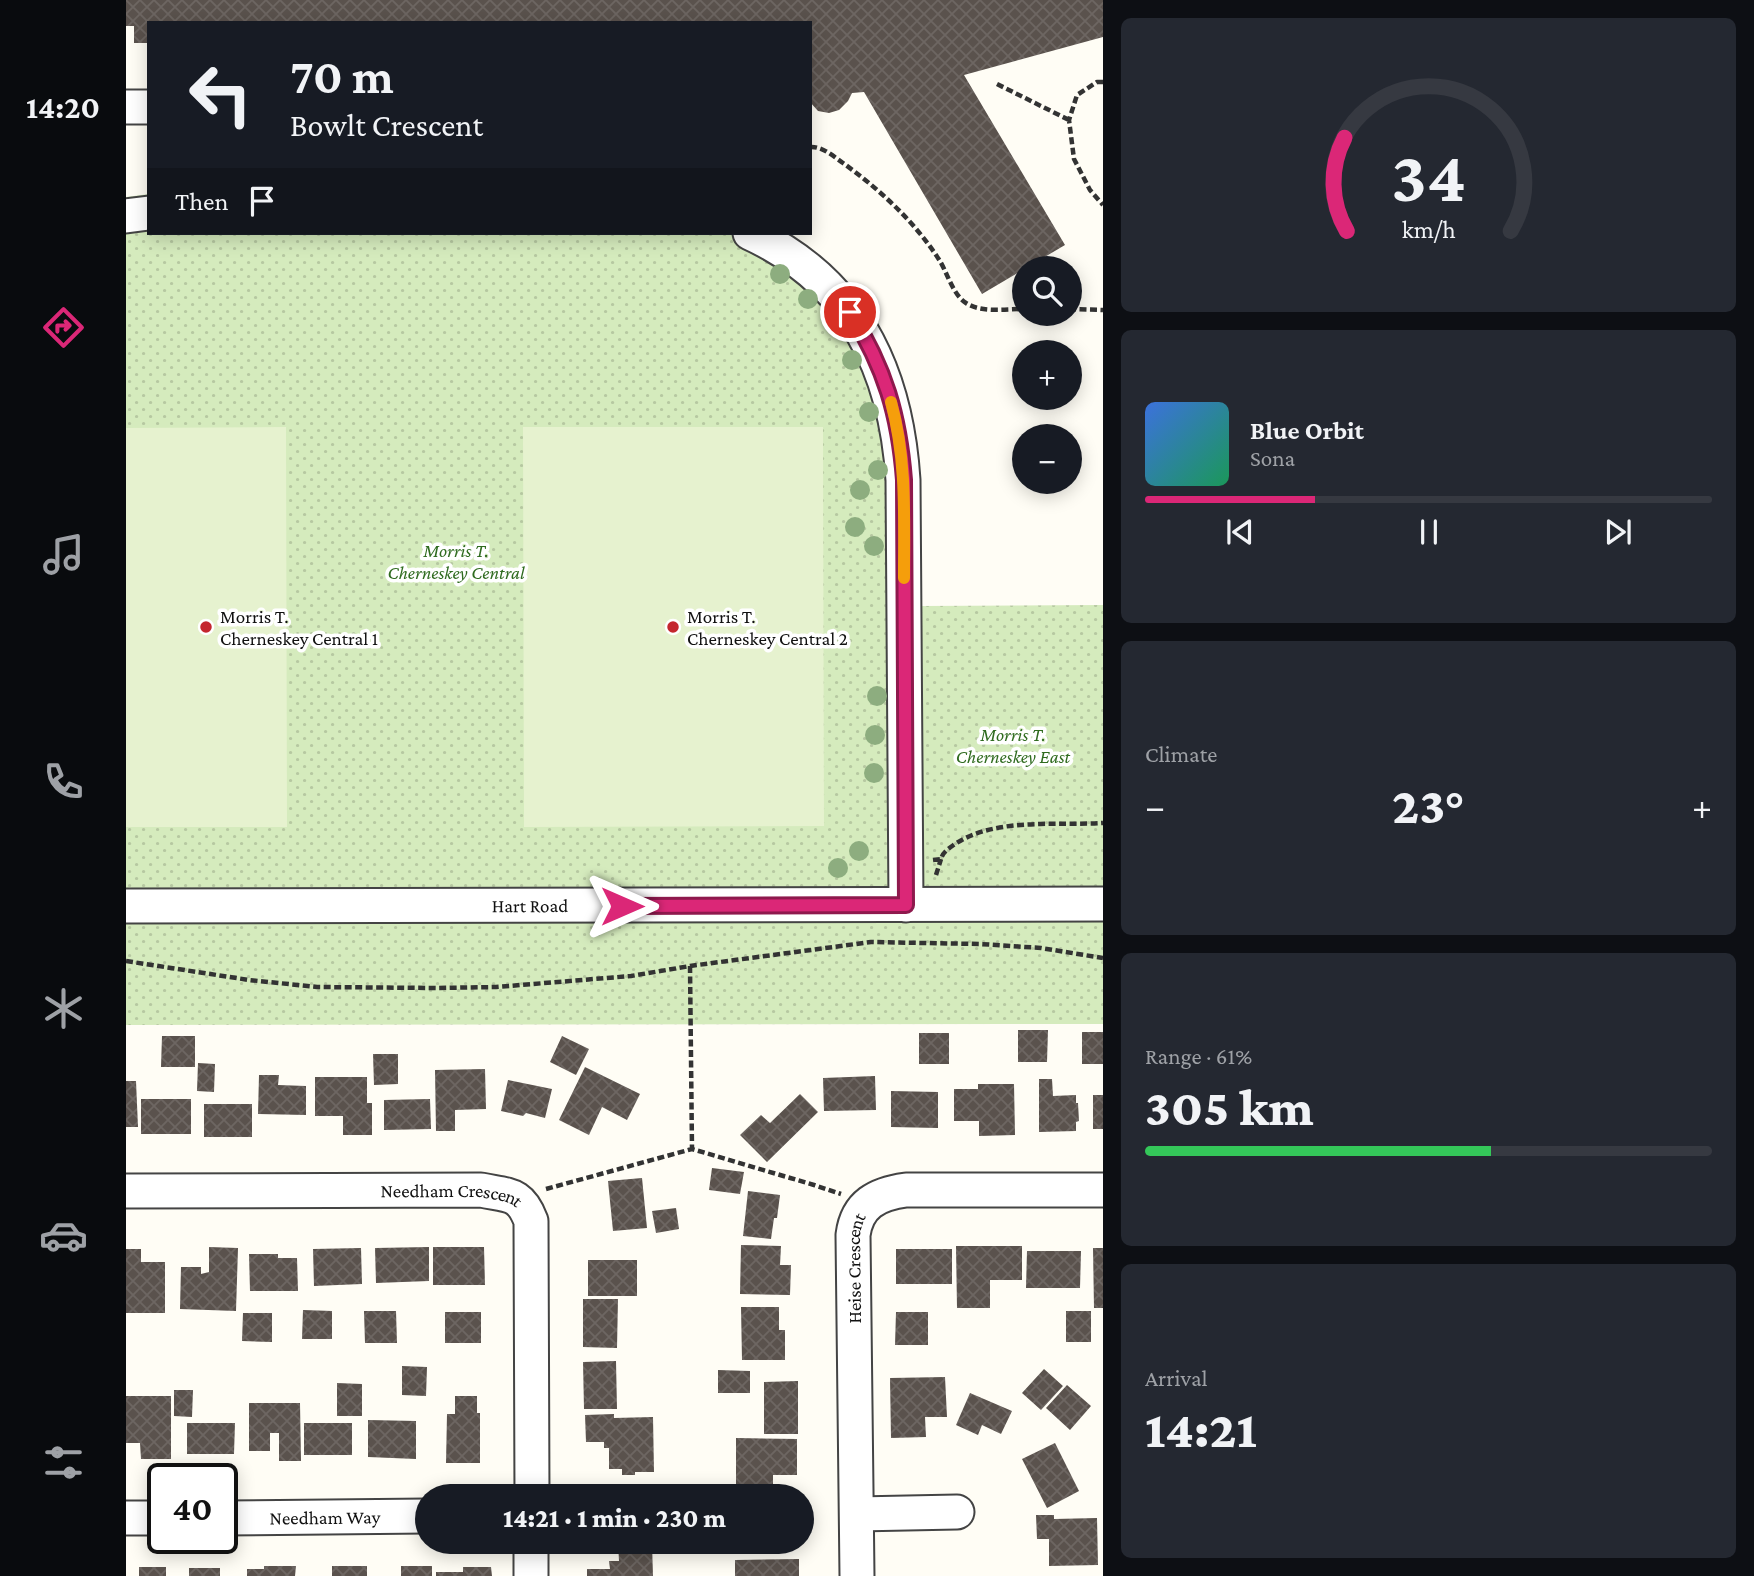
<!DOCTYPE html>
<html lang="en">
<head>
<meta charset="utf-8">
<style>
	:root { --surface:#171b24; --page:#242831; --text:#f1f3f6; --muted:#9ea1a6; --line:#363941; --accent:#db2777 }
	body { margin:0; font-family:"Crimson Pro",serif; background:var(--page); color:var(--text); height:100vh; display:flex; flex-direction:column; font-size:26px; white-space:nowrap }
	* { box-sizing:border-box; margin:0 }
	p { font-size:23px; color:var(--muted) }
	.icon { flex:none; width:38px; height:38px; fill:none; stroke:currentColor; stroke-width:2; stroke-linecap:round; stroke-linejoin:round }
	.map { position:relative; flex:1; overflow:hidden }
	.panel { display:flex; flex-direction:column; gap:18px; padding:18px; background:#0d0f14; width:651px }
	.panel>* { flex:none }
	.hud { position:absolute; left:21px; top:21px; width:665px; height:214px; border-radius:0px; box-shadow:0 4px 18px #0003; background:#171b24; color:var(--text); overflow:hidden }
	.buttons { position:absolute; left:886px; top:256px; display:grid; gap:14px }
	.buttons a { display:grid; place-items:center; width:70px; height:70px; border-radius:50%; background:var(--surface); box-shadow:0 4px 18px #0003; font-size:35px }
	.speed { position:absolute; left:21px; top:1463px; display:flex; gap:14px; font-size:35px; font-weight:700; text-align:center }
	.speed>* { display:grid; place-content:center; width:91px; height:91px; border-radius:50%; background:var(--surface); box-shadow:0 4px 18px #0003; line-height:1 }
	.speed .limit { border:4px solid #111; border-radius:10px; background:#fff; color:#111 }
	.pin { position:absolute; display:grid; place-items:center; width:60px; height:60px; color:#fff; margin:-30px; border:4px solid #fff; border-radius:50%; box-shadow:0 2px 7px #0007 }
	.me { position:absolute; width:77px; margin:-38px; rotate:90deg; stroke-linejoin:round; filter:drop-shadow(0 0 5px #0008) }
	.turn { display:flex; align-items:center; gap:24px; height:147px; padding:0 28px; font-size:32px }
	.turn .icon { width:91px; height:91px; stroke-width:2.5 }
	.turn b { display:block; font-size:49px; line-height:60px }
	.then { display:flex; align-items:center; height:66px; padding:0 28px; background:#0003; gap:14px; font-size:26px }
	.big { font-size:52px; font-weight:800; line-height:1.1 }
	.panel .tile { flex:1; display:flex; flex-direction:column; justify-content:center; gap:10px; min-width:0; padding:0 24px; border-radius:10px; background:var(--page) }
	.panel .dial { align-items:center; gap:0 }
	.dial svg { height:182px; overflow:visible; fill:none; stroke:var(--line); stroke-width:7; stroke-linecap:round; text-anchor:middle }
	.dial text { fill:var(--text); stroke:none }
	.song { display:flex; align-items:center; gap:21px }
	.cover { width:84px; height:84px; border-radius:10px; background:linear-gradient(135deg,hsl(220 70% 55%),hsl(150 70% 35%)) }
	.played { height:7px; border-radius:4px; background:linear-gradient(90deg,var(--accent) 30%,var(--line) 30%) }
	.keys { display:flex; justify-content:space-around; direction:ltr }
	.heat { display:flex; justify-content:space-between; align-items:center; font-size:38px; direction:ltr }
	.charge { height:10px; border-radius:5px; background:linear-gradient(90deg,#34c759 61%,var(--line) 0) }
	.trip { position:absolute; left:289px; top:1484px; width:399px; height:70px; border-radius:35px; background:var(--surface); box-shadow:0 4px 18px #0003; font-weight:800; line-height:70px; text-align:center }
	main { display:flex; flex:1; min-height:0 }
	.tab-bar { display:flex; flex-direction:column; width:126px; justify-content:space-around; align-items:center; background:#090b0e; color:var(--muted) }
	.tab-bar .icon { width:49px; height:49px }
	.tab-bar .selected { color:var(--accent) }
	.tab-bar b { font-size:32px; color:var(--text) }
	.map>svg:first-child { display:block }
	.park { fill:url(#park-dots) }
	.pitch { fill:#e6f2cf }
	.building { fill:url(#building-cross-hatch) }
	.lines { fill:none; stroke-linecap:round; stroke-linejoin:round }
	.minor-casing { stroke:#444; stroke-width:37 }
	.path { stroke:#333; stroke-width:4.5; stroke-dasharray:7 3.5; stroke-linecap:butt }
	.minor { stroke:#fff; stroke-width:33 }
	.tree { fill:#8dad7f }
	.route-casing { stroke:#8e194d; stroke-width:18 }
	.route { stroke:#db2777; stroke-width:12 }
	.slow { stroke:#f59e0b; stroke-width:12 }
	.poi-dot { fill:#c4262e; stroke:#fff; stroke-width:2.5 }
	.labels { text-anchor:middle; stroke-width:7; stroke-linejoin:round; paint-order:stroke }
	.park-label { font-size:19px; font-style:italic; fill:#2f6b1f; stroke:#fff }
	.poi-label { font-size:19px; fill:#111; stroke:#fff; text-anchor:start }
	.street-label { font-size:19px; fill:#111; stroke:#fff }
</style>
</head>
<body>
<main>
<nav class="tab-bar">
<b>14:20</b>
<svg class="icon selected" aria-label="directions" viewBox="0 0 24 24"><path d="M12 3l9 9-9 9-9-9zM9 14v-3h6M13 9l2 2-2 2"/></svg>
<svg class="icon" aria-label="music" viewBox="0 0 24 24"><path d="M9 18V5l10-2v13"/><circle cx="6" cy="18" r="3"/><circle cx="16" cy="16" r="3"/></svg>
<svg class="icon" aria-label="phone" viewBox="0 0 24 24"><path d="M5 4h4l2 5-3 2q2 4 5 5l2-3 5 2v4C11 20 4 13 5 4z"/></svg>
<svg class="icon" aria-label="climate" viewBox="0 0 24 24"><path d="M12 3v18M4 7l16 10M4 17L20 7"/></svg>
<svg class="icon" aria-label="car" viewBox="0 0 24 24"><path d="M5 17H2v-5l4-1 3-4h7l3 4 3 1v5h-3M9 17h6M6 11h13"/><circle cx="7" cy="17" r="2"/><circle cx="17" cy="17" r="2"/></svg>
<svg class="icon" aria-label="filters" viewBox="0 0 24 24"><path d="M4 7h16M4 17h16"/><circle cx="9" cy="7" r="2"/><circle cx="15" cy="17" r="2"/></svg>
</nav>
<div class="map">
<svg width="977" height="1576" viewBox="0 0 977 1576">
	<defs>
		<pattern id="park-dots" width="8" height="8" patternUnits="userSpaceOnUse" patternTransform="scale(1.75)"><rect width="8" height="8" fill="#d5ebbd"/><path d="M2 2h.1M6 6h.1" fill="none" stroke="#b6c8a1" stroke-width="1.8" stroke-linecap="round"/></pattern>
		<pattern id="building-cross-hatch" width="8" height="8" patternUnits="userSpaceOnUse" patternTransform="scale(1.75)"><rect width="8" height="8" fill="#5a524d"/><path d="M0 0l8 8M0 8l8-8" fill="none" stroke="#6d6662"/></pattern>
	</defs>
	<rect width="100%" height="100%" fill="#fffdf5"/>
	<path class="park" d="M23,194V233H658C689,253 719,276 740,307C801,393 793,506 795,606L977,605V1024L0,1025V197Z"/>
	<path class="pitch" d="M160,427L161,827H0V428Z
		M397,427H697L698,826L398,827Z"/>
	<path class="building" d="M0,0H977V37L838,75L939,245L856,294L738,92L726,93L722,101L713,110L703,113L692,111L684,102V23H23V43H8V26H0Z
		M892,1030H922L921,1062H892Z
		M956,1032H977V1064H956Z
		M793,1033H823V1064H793Z
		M36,1036H69V1067H35Z
		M436,1036L463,1049L450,1075L424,1062Z
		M247,1054H272V1084L248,1085Z
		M72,1063L89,1064L88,1092L71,1091Z
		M459,1067L514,1094L501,1120L476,1107L463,1135L433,1120Z
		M359,1069L360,1109L329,1110V1131H310L309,1070Z
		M133,1075H153L152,1085L180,1086V1115L132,1114Z
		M749,1076L750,1110L698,1111L697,1078Z
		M189,1077H241V1103H246V1135H217V1116H189Z
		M913,1079H926L927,1096L950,1095V1103H952L953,1121L950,1122V1131L913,1132Z
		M382,1080L426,1089L419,1118L400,1113L397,1116L375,1111Z
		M0,1081H10L12,1127H0Z
		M852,1084H888L889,1135L853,1136V1121H828V1089H852Z
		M765,1091L812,1092V1128L765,1127Z
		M674,1094L692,1112L641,1162L614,1135L635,1115L644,1123Z
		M967,1095H977V1129H967Z
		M15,1099H65V1134H15Z
		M304,1099L305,1129L258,1130V1100Z
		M78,1104H126V1137H78Z
		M586,1168L618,1172L614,1194L583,1190Z
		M516,1178L521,1228L487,1231L482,1181Z
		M622,1191L654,1195L651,1218H648L645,1239L617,1236Z
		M550,1208L553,1229L530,1233L526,1211Z
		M615,1245L655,1246L654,1265H665L664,1295L614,1294Z
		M830,1246H896V1280H864V1308H831Z
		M83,1247L112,1248L110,1311L54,1309L55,1267H75V1274L83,1272Z
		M303,1247V1281L250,1283L249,1248Z
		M307,1247H358L359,1285H307Z
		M235,1248L236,1284L188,1286L187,1249Z
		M967,1248H977V1308H968Z
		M0,1249H15V1262H39V1313H0Z
		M770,1249H826V1284H770Z
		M901,1251H955L954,1288H900Z
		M123,1254H152V1258H171L172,1291H124Z
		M462,1260H511V1296H462Z
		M457,1299H492L491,1348L457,1347Z
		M615,1307H653V1330H659V1360H616Z
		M177,1310L206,1311V1339H176Z
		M238,1311H270L271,1343H239Z
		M940,1311H965V1342H940Z
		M319,1312H355V1343H319Z
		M770,1312H802V1345H769Z
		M117,1313H146V1342L116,1341Z
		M490,1361L491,1409H458L457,1362Z
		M276,1366L301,1367L300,1396L276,1395Z
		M918,1369L937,1386L915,1410L896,1393Z
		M592,1370L624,1371V1393H592Z
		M819,1377L821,1417H799L800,1437L765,1438L764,1378Z
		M672,1381V1434H638V1382Z
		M211,1383L236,1384V1416H211Z
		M941,1385L965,1406L944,1430L920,1408Z
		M48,1390H67L66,1417L48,1416Z
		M844,1393L886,1411L875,1434L856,1425L852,1435L830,1425Z
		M0,1396H45V1459H15L14,1443H0Z
		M329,1396H351V1413H354V1463H320L321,1414H329Z
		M123,1403H174L175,1461H153V1433H144V1451H123Z
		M488,1414V1418L527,1417L528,1472H509V1475H496V1469H483V1448H478V1442H460L459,1415Z
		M242,1420L290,1421V1459L242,1457Z
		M61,1423H109L108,1454H61Z
		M178,1423H226V1455H178Z
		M610,1438L671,1439V1475H647V1494H610Z
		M929,1443L953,1491L921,1508L896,1459Z
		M520,1486L521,1496H460V1487Z
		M910,1515H928V1519L971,1518L972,1565L923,1566V1539H911Z
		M634,1542H672V1547H634Z
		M492,1543H526L527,1576H461V1569H484L483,1561H493Z
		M673,1559V1576H609V1560Z
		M138,1566H170L169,1576H121V1569H138Z
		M206,1566H241V1576H206Z
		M275,1566H306V1576H275Z
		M13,1567H40V1576H13Z
		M337,1567H365L366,1576H310V1572H337Z
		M63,1568H94V1576H63Z"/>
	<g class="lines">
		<defs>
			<g id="minor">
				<path d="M0,107H23"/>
				<path d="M0,216L23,213"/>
				<path d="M624,233C728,281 770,370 777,480L780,905"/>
				<path id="s1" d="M0,906L977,904"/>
				<path id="s2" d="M0,1191L355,1190C383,1196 394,1192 405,1221L406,1496"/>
				<path d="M731,1514L831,1512"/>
				<path d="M0,1518H37"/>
				<path id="s3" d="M96,1518L301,1516"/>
				<path d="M405,1576V1542"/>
				<path id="s4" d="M731,1576L727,1235C731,1204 751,1194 780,1190H977"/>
			</g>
		</defs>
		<use href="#minor" class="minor-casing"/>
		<path class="path" d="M977,82H971L951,95L943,120L948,159L964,190L977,205
			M871,84L943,120
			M684,147C696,146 707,156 717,163C753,189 787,220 812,258C821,271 826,294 840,303C855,313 880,309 898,309
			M943,309L977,310
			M807,860L815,859C817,852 822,849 829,844C870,817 930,826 977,823
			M810,875L815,859
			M0,961L123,980L191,987L312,988L370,987L505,976L564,966L745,942L854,944L915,948L977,958
			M564,966L566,1149
			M420,1189L566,1149L688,1185L715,1194"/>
		<use href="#minor" class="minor"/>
	</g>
	<g class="tree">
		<circle cx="654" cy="274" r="10"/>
		<circle cx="682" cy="299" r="10"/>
		<circle cx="726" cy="360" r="10"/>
		<circle cx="743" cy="412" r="10"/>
		<circle cx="752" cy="470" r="10"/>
		<circle cx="734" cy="490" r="10"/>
		<circle cx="729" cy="527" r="10"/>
		<circle cx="748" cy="546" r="10"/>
		<circle cx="751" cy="696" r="10"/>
		<circle cx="749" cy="735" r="10"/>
		<circle cx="748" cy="773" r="10"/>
		<circle cx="733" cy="851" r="10"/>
		<circle cx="712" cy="868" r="10"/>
	</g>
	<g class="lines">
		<defs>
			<path id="route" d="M496,906L780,905L778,480C773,415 759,368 724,312"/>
		</defs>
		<use href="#route" class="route-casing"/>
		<use href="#route" class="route"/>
		<path class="slow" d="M765,402C781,460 778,519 778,578"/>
	</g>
	<g class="poi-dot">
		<circle cx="80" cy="627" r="7"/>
		<circle cx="547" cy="627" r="7"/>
	</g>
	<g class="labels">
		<g class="park-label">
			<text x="330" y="557">Morris T.<tspan x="330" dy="22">Cherneskey Central</tspan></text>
			<text x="887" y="741">Morris T.<tspan x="887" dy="22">Cherneskey East</tspan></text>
		</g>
		<g class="poi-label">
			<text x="94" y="623">Morris T.<tspan x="94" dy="22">Cherneskey Central 1</tspan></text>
			<text x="561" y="623">Morris T.<tspan x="561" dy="22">Cherneskey Central 2</tspan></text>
		</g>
		<g class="street-label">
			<text dy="7" stroke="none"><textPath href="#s1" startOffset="404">Hart Road</textPath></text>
			<text dy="7" stroke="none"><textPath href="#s2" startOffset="326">Needham Crescent</textPath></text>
			<text dy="7" stroke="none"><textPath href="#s4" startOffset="308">Heise Crescent</textPath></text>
			<text dy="7" stroke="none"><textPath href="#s3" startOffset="103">Needham Way</textPath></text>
		</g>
	</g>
</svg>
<div class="buttons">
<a><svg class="icon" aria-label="search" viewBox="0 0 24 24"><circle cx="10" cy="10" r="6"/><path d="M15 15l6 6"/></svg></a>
<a>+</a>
<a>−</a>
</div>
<div class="speed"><div class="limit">40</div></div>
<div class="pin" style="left:724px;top:312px;background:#d93025"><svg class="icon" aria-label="arrive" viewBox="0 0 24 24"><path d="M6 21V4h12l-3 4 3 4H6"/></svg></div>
<svg class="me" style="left:496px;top:906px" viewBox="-20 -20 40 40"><path d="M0-17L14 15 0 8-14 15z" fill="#db2777" stroke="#fff" stroke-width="4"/></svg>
<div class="trip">14:21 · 1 min · 230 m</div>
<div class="hud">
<div class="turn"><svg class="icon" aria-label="left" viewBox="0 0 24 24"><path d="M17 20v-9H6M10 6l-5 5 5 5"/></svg><div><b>70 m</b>Bowlt Crescent</div></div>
<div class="then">Then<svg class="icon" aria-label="arrive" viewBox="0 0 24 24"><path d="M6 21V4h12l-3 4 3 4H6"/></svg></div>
</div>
</div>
<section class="panel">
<div class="tile dial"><svg viewBox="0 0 100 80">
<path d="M14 69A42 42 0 1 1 86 69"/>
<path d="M14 69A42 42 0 0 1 13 28" stroke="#db2777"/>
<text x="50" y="56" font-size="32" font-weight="700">34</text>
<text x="50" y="72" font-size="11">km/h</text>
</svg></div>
<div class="tile">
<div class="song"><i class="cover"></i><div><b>Blue Orbit</b><p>Sona</p></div></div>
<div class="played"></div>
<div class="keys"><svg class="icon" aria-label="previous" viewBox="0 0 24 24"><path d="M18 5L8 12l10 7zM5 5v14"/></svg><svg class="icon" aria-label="pause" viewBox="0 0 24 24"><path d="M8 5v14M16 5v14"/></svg><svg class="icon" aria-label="next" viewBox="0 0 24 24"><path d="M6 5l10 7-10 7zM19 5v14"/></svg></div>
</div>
<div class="tile"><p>Climate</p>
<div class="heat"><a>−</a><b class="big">23°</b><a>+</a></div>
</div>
<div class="tile"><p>Range · 61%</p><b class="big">305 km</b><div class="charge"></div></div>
<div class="tile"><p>Arrival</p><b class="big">14:21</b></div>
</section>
</main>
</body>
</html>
